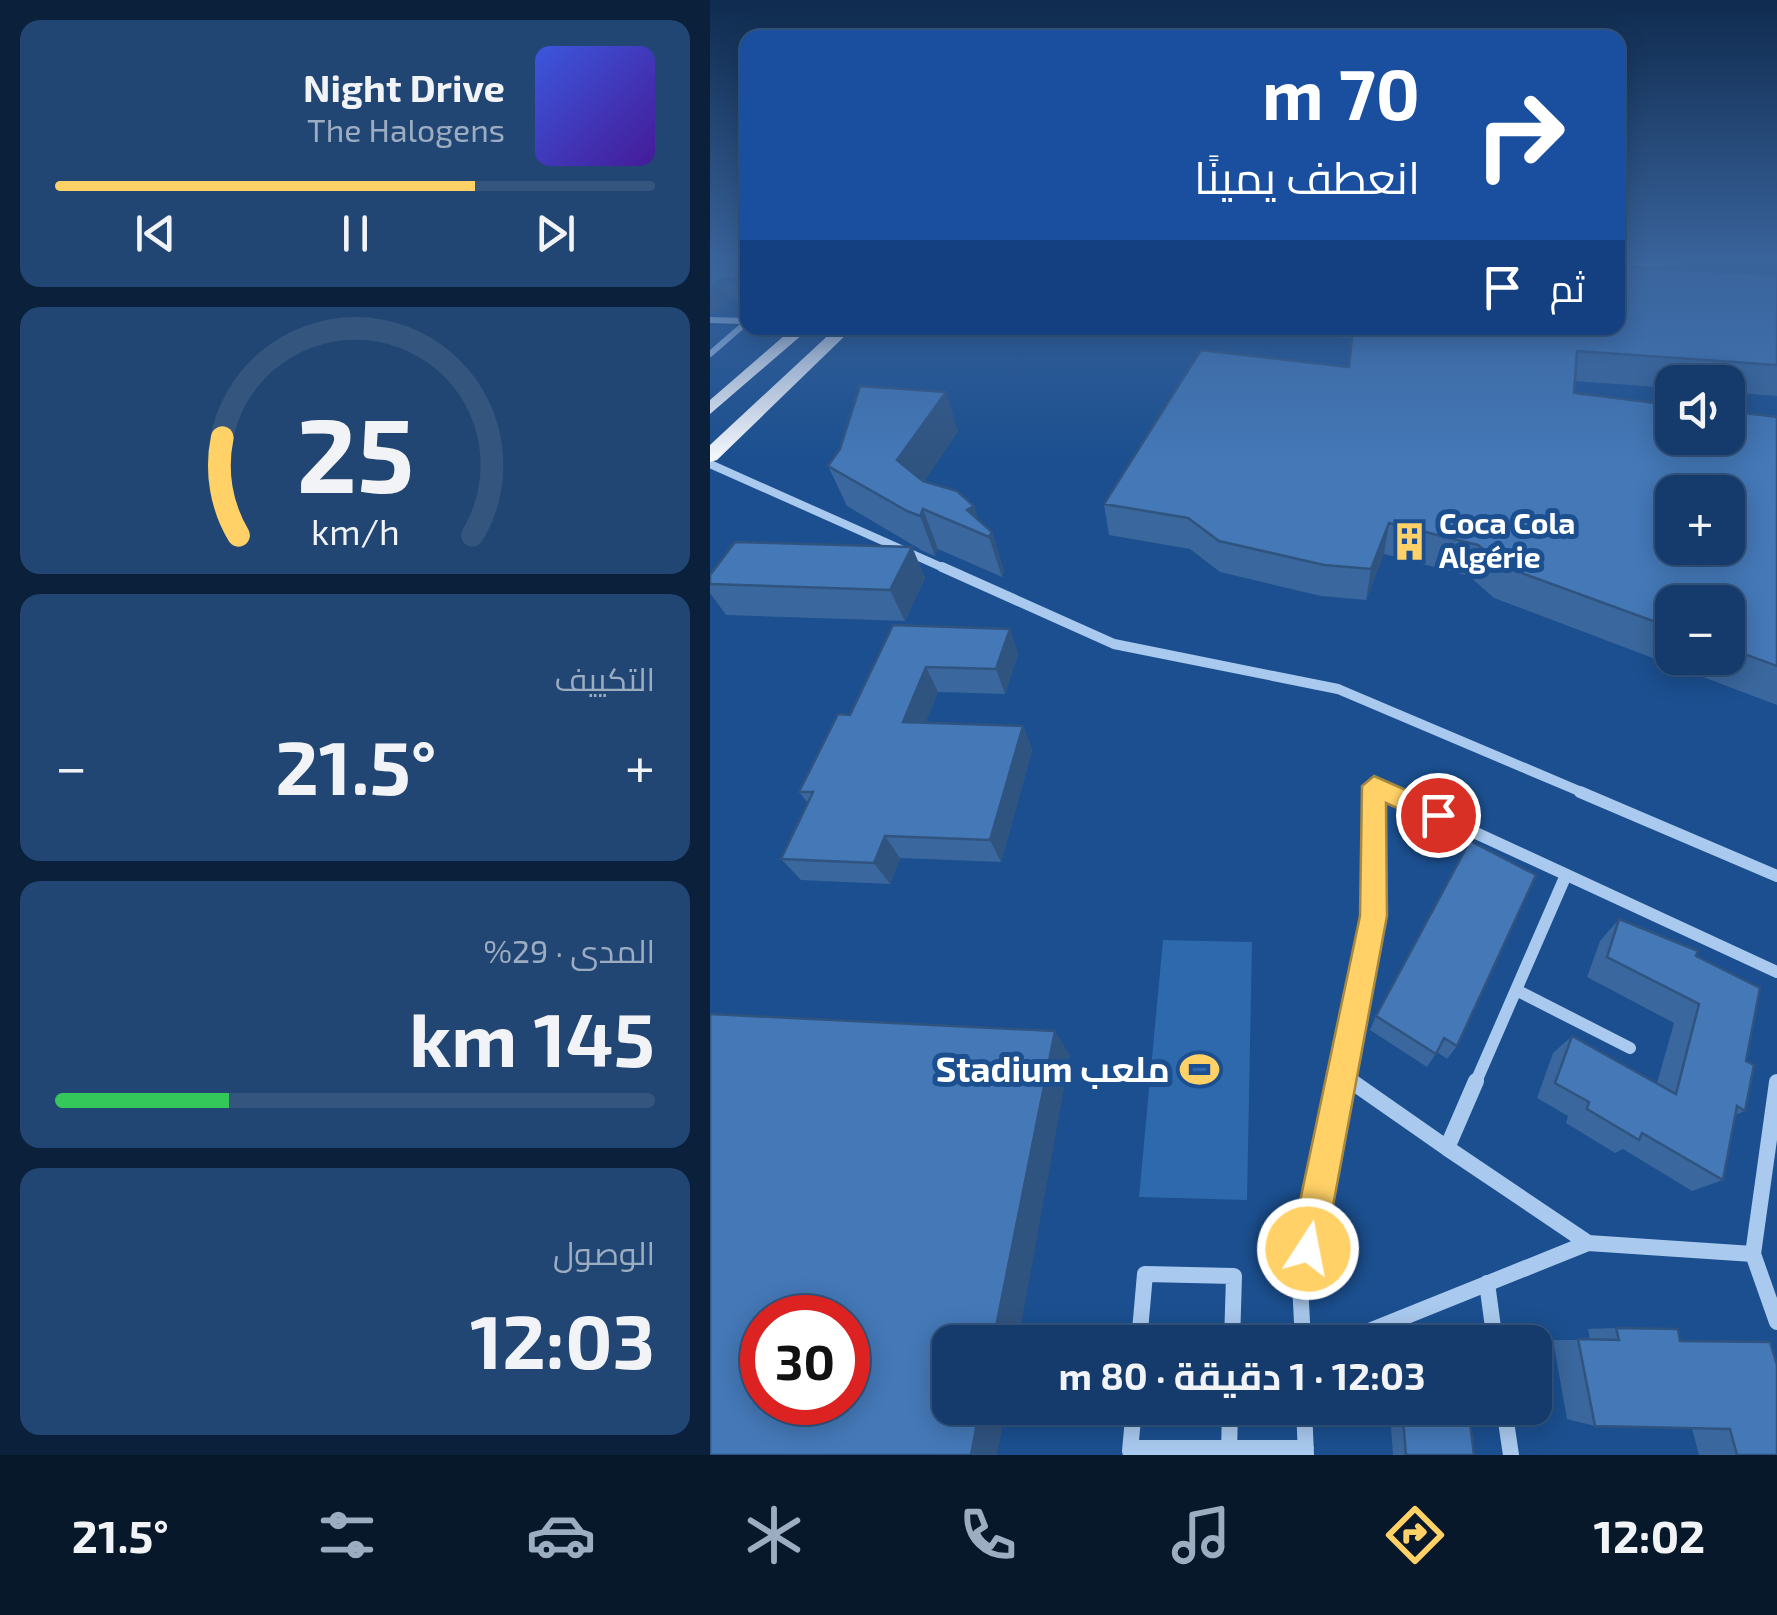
<!DOCTYPE html>
<html lang="ar">
<head>
<meta charset="utf-8">
<style>
	:root { --surface:#143b6b; --page:#214673; --text:#f1f3f6; --muted:#9dadc1; --line:#33557e; --accent:#ffd166 }
	body { margin:0; font-family:"Exo 2",Cairo,sans-serif; background:var(--page); color:var(--text); direction:rtl; height:100vh; display:flex; flex-direction:column; font-size:38px; white-space:nowrap }
	* { box-sizing:border-box; margin:0 }
	p { font-size:32px; color:var(--muted) }
	.icon { flex:none; width:55px; height:55px; fill:none; stroke:currentColor; stroke-width:2; stroke-linecap:round; stroke-linejoin:round }
	.map { position:relative; flex:1; overflow:hidden; direction:ltr }
	.side { display:flex; flex-direction:column; gap:20px; padding:20px; background:#0b203b; width:710px }
	.side>* { flex:none }
	.hud { position:absolute; left:30px; top:30px; width:885px; height:305px; border-radius:20px; box-shadow:0 5px 25px #0003,0 0 0 2px var(--line); direction:rtl; background:#1a4fa0; color:#fff; overflow:hidden }
	.controls { position:absolute; left:945px; top:365px; display:grid; gap:20px }
	.controls a { display:grid; place-items:center; width:90px; height:90px; border-radius:20px; background:var(--surface); box-shadow:0 5px 25px #0003,0 0 0 2px var(--line); font-size:50px }
	.speed { position:absolute; left:30px; top:1295px; display:flex; gap:20px; font-size:50px; font-weight:700; text-align:center }
	.speed>* { display:grid; place-content:center; width:130px; height:130px; border-radius:50%; background:var(--surface); box-shadow:0 5px 25px #0003,0 0 0 2px var(--line); line-height:1 }
	.speed .limit { border:15px solid #d22; background:#fff; color:#111 }
	.pin { position:absolute; display:grid; place-items:center; width:85px; height:85px; color:#fff; margin:-42px; border:5px solid #fff; border-radius:50%; box-shadow:0 2px 10px #0007 }
	.me { position:absolute; width:110px; margin:-55px; rotate:11deg; stroke-linejoin:round; filter:drop-shadow(0 0 8px #0008) }
	.turn { display:flex; align-items:center; gap:35px; height:210px; padding:0 40px; font-size:45px }
	.turn .icon { width:130px; height:130px; stroke-width:2.5 }
	.turn b { display:block; font-size:70px; line-height:85px }
	.then { display:flex; align-items:center; height:95px; padding:0 40px; background:#0003; gap:20px; font-size:38px }
	.big { font-size:75px; font-weight:700; line-height:1.1 }
	.side .widget { flex:1; display:flex; flex-direction:column; justify-content:center; gap:15px; min-width:0; padding:0 35px; border-radius:20px; background:var(--page) }
	.side .dial { align-items:center; gap:0 }
	.dial svg { height:260px; overflow:visible; fill:none; stroke:var(--line); stroke-width:7; stroke-linecap:round; text-anchor:middle }
	.dial text { fill:var(--text); stroke:none }
	.song { display:flex; align-items:center; gap:30px }
	.cover { width:120px; height:120px; border-radius:15px; background:linear-gradient(135deg,hsl(230 70% 55%),hsl(260 70% 35%)) }
	.played { height:10px; border-radius:5px; background:linear-gradient(90deg,var(--accent) 70%,var(--line) 70%) }
	.keys { display:flex; justify-content:space-around; direction:ltr }
	.heat { display:flex; justify-content:space-between; align-items:center; font-size:55px; direction:ltr }
	.charge { height:15px; border-radius:8px; background:linear-gradient(90deg,#34c759 29%,var(--line) 0) }
	.trip { position:absolute; left:222px; top:1325px; width:620px; height:100px; border-radius:20px; background:var(--surface); box-shadow:0 5px 25px #0003,0 0 0 2px var(--line); font-weight:700; line-height:100px; text-align:center; direction:rtl }
	.tabs { display:flex; height:160px; justify-content:space-around; align-items:center; background:#08182b; color:var(--muted) }
	.tabs .icon { width:70px; height:70px }
	.tabs .current { color:var(--accent) }
	.tabs b { font-size:45px; color:var(--text) }
	main { display:flex; flex:1; min-height:0 }
	.map>svg:first-child { display:block }
	.green { fill:#2e69ad }
	.lines { fill:none; stroke-linecap:round; stroke-linejoin:round }
	.service { stroke:#a9c9ee; stroke-width:4 }
	.minor-far4 { stroke:#a9c9ee; stroke-width:6 }
	.minor-far3 { stroke:#a9c9ee; stroke-width:8 }
	.minor-far2 { stroke:#a9c9ee; stroke-width:10 }
	.minor-far1 { stroke:#a9c9ee; stroke-width:12 }
	.minor { stroke:#a9c9ee; stroke-width:16 }
	.trunk { fill:#f8faff; fill-rule:evenodd }
	.wall { fill:#3a679d; fill-rule:evenodd }
	.shaded-wall { fill:#305480 }
	.building { fill:#4478b7; stroke:#305480; stroke-width:2.5; fill-rule:evenodd }
	.route { fill:#ffd166; stroke:#a68842; stroke-width:2.5 }
	.labels { text-anchor:middle; stroke-width:10; stroke-linejoin:round; paint-order:stroke }
	.poi-label { font-size:30px; font-weight:bold; fill:#fff; stroke:#1b4f8f; text-anchor:start }
	.near-poi-label { font-size:35px; font-weight:bold; fill:#fff; stroke:#1b4f8f; text-anchor:end }
</style>
</head>
<body>
<main>
<div class="map">
<svg width="1067" height="1455" viewBox="0 0 1067 1455">
	<rect width="100%" height="100%" fill="#1b4f8f"/>
	<path class="green" d="M453,940L542,942L537,1200L429,1197Z"/>
	<g class="lines">
		<path class="service" d="M908,266L968,263L969,259"/>
		<path class="minor-far4" d="M0,320L36,321
			M0,354L38,321"/>
		<path class="minor-far3" d="M0,464L238,570"/>
		<path class="minor-far2" d="M232,567L404,644L628,689L876,794
			M664,794V786L682,794"/>
		<path class="minor-far1" d="M677,792L1067,972
			M870,792L1067,876
			M806,990L920,1048
			M633,1076L644,1084
			M630,1084L664,916V792
			M765,1084L856,875"/>
		<path class="minor" d="M641,1081L737,1148L766,1081
			M1067,1082L1043,1254L1067,1322
			M737,1148L878,1243L1043,1254
			M777,1283L785,1342
			M429,1342L435,1274L524,1276L522,1342
			M593,1342L590,1283L631,1081
			M632,1342L878,1243
			M594,1408L596,1455
			M794,1408L801,1455
			M421,1448H596
			M420,1451L424,1408
			M519,1455L520,1408"/>
		<path class="trunk" d="M83,328H100L0,414V400Z
			M126,328H143L7,460L0,462V445Z"/>
	</g>
	<path class="wall" d="M0,259H38V293L32,299H21L5,313L0,314Z
		M1067,275V396L1018,392V382H962V388L865,381L864,393L1067,417V705L784,598L759,576L674,554L656,600L611,596L510,572L480,549L399,535L394,504L639,367L642,338L482,328H908ZM962,602H1018V658H962Z
		M248,431L214,481L264,506L268,521L282,532L294,572L292,577L228,549L225,556L213,551L137,506L118,466Z
		M202,547L215,578L195,621L16,615L0,593V575Z
		M183,625L300,629L308,654L295,694L228,692L215,723L313,726L322,750L291,862L190,858L180,884L91,880L71,859L98,803L89,792L140,715Z
		M760,841L747,1046L737,1059L727,1052L717,1067L660,1030L666,1016Z
		M909,919L986,956L1036,1061L1035,1111L1025,1115L1013,1180L982,1191L913,1149L905,1153L856,1123L858,1116L827,1098L843,1053L862,1036L947,1083L964,1023L877,977L890,941Z
		M906,1328L970,1341L1067,1455H989L982,1428L885,1426L857,1419L843,1340H880L878,1329Z
		M680,1414L742,1416L760,1422L764,1455H683Z"/>
	<path class="shaded-wall" d="M38,266V293L32,299L23,280Z
		M11,279L21,299L5,313L0,314V289Z
		M236,392L248,431L202,500L187,460Z
		M264,506L273,534L257,510Z
		M213,509L228,549L225,556L210,516Z
		M679,523L674,554L656,600L661,569Z
		M282,532L294,572L292,577L279,537Z
		M202,547L215,578L195,621L180,590Z
		M300,629L308,654L295,694L286,669Z
		M216,667L228,692L206,746L193,722Z
		M313,726L322,750L291,862L280,840Z
		M175,836L190,858L180,884L164,863Z
		M345,1031L360,1056L308,1342H283Z
		M270,1408H296L287,1455H261Z"/>
	<path class="building" d="M0,259H38V266L23,280L11,279L0,289Z
		M908,266L1067,275V365L867,351L864,393L962,405V438H1018V411L1067,417V666L1018,648V602H962V628L795,567L768,545L679,523L661,569L614,565L509,541L478,518L394,504L491,350L639,367L643,328H908ZM962,492H1018V548H962Z
		M150,386L236,392L187,460L213,481L247,491L264,506L257,510L282,532L279,537L213,509L210,516L197,511L118,466L130,449Z
		M25,542L202,547L180,590L0,584V575Z
		M183,625L300,629L286,669L216,667L193,722L313,726L280,840L175,836L164,863L71,859L103,792H89L128,714L140,715Z
		M760,841L826,875L747,1046L734,1038L726,1054L666,1016Z
		M909,919L988,951L986,956L1050,988L1036,1061L1044,1065L1035,1111L1027,1106L1013,1180L932,1133L929,1140L877,1109L879,1102L845,1083L862,1036L966,1094L989,1004L897,957Z
		M0,1014L345,1031L283,1342H240V1408H270L261,1455H0ZM52,1318H138V1402H52Z
		M906,1328L968,1329L970,1341L1060,1342L1067,1365V1455H1027L1020,1429L885,1426L868,1339L909,1340Z
		M693,1420L760,1422L764,1455H696Z"/>
	<linearGradient id="sky" x2="0" y2="1"><stop stop-color="#0f2b4f"/><stop offset="0.56" stop-color="#39639b"/><stop offset="1" stop-color="#39639b" stop-opacity="0"/></linearGradient>
	<rect width="1067" height="463" fill="url(#sky)"/>
	<path class="route" d="M664,776L737,808L740,815L728,826L676,803L677,916L615,1249L610,1261L598,1266L585,1261L580,1249L650,916L652,786Z"/>
	<defs>
		<symbol id="building-bare" viewBox="-9 -9 18 18"><path d="M-4-6H4V6H1V3H-1V6H-4ZM-2.5-4.3h1.7v1.8h-1.7ZM.8-4.3h1.7v1.8H.8ZM-2.5-1h1.7V.8h-1.7ZM.8-1h1.7V.8H.8Z" fill="#ffd166" stroke="#1b4f8f" stroke-width="2.5" paint-order="stroke"/></symbol>
		<symbol id="stadium-bare" viewBox="-9 -9 18 18"><path d="M0-5a6.5 5 0 1 0 0 10a6.5 5 0 1 0 0-10ZM-3.5-1.8h7v3.6h-7Z" fill="#ffd166" stroke="#1b4f8f" stroke-width="2.5" paint-order="stroke"/></symbol>
	</defs>
	<g fill-rule="evenodd">
		<use href="#building-bare" x="672" y="514" width="55" height="55"/>
		<use href="#stadium-bare" x="462" y="1042" width="55" height="55"/>
	</g>
	<g class="labels">
		<g class="poi-label">
			<text x="729" y="534">Coca Cola<tspan x="729" dy="34">Algérie</tspan></text>
		</g>
		<g class="near-poi-label">
			<text x="460" y="1082">Stadium ملعب</text>
		</g>
	</g>
</svg>
<div class="controls">
<a><svg class="icon" aria-label="sound" viewBox="0 0 24 24"><path d="M4 9h4l5-4v14l-5-4H4zM17 9q2 3 0 6"/></svg></a>
<a>+</a>
<a>−</a>
</div>
<div class="speed"><div class="limit">30</div></div>
<div class="pin" style="left:728px;top:815px;background:#d93025"><svg class="icon" aria-label="arrive" viewBox="0 0 24 24"><path d="M6 21V4h12l-3 4 3 4H6"/></svg></div>
<svg class="me" style="left:598px;top:1249px" viewBox="-20 -20 40 40"><circle r="17" fill="#ffd166" stroke="#fff" stroke-width="3"/><path d="M0-11L8 9 0 5-8 9z" fill="#fff"/></svg>
<div class="trip">12:03 · 1 دقيقة · 80 m</div>
<div class="hud">
<div class="turn"><svg class="icon" aria-label="right" viewBox="0 0 24 24"><path d="M7 20v-9h11M14 6l5 5-5 5"/></svg><div><b>70 m</b>انعطف يمينًا</div></div>
<div class="then">ثم<svg class="icon" aria-label="arrive" viewBox="0 0 24 24"><path d="M6 21V4h12l-3 4 3 4H6"/></svg></div>
</div>
</div>
<section class="side">
<div class="widget">
<div class="song"><i class="cover"></i><div><b>Night Drive</b><p>The Halogens</p></div></div>
<div class="played"></div>
<div class="keys"><svg class="icon" aria-label="previous" viewBox="0 0 24 24"><path d="M18 5L8 12l10 7zM5 5v14"/></svg><svg class="icon" aria-label="pause" viewBox="0 0 24 24"><path d="M8 5v14M16 5v14"/></svg><svg class="icon" aria-label="next" viewBox="0 0 24 24"><path d="M6 5l10 7-10 7zM19 5v14"/></svg></div>
</div>
<div class="widget dial"><svg viewBox="0 0 100 80">
<path d="M14 69A42 42 0 1 1 86 69"/>
<path d="M14 69A42 42 0 0 1 9 39" stroke="#ffd166"/>
<text x="50" y="56" font-size="32" font-weight="700">25</text>
<text x="50" y="72" font-size="11">km/h</text>
</svg></div>
<div class="widget"><p>التكييف</p>
<div class="heat"><a>−</a><b class="big">21.5°</b><a>+</a></div>
</div>
<div class="widget"><p>المدى · 29%</p><b class="big">145 km</b><div class="charge"></div></div>
<div class="widget"><p>الوصول</p><b class="big">12:03</b></div>
</section>
</main>
<nav class="tabs">
<b>12:02</b>
<svg class="icon current" aria-label="directions" viewBox="0 0 24 24"><path d="M12 3l9 9-9 9-9-9zM9 14v-3h6M13 9l2 2-2 2"/></svg>
<svg class="icon" aria-label="music" viewBox="0 0 24 24"><path d="M9 18V5l10-2v13"/><circle cx="6" cy="18" r="3"/><circle cx="16" cy="16" r="3"/></svg>
<svg class="icon" aria-label="phone" viewBox="0 0 24 24"><path d="M5 4h4l2 5-3 2q2 4 5 5l2-3 5 2v4C11 20 4 13 5 4z"/></svg>
<svg class="icon" aria-label="climate" viewBox="0 0 24 24"><path d="M12 3v18M4 7l16 10M4 17L20 7"/></svg>
<svg class="icon" aria-label="car" viewBox="0 0 24 24"><path d="M5 17H2v-5l4-1 3-4h7l3 4 3 1v5h-3M9 17h6M6 11h13"/><circle cx="7" cy="17" r="2"/><circle cx="17" cy="17" r="2"/></svg>
<svg class="icon" aria-label="filters" viewBox="0 0 24 24"><path d="M4 7h16M4 17h16"/><circle cx="9" cy="7" r="2"/><circle cx="15" cy="17" r="2"/></svg>
<b>21.5°</b>
</nav>
</body>
</html>
